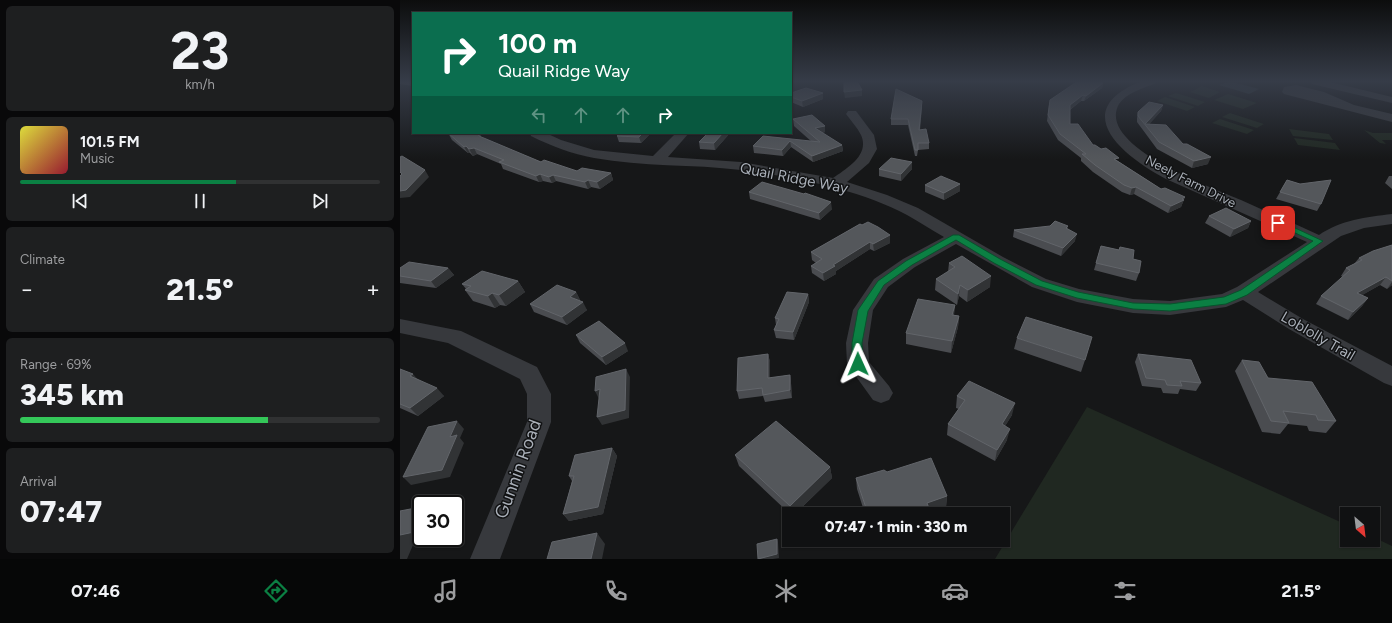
<!DOCTYPE html>
<html lang="en">
<head>
<meta charset="utf-8">
<style>
	:root { --surface:#101112; --page:#1e1f20; --text:#f1f3f6; --muted:#9c9d9f; --line:#303132; --accent:#0b8043 }
	body { margin:0; font-family:Figtree,sans-serif; background:var(--page); color:var(--text); height:100vh; display:flex; flex-direction:column; font-size:15px; white-space:nowrap }
	* { box-sizing:border-box; margin:0 }
	p { font-size:13px; color:var(--muted) }
	.icon { flex:none; width:22px; height:22px; fill:none; stroke:currentColor; stroke-width:2; stroke-linecap:round; stroke-linejoin:round }
	.map { position:relative; flex:1; overflow:hidden }
	.side { display:flex; flex-direction:column; gap:6px; padding:6px; background:#09090a; width:400px }
	.side>* { flex:none }
	.top-card { position:absolute; left:12px; top:12px; width:380px; height:122px; border-radius:0px; box-shadow:0 1px 3px #0004,0 0 0 1px var(--line); background:#0b6e4f; color:#fff; overflow:hidden }
	.needle { width:26px; rotate:152deg }
	.buttons { position:absolute; left:940px; top:507px; display:grid; gap:8px }
	.buttons a { display:grid; place-items:center; width:40px; height:40px; border-radius:0px; background:var(--surface); box-shadow:0 1px 3px #0004,0 0 0 1px var(--line); font-size:20px }
	.speed { position:absolute; left:12px; top:495px; display:flex; gap:8px; font-size:20px; font-weight:700; text-align:center }
	.speed>* { display:grid; place-content:center; width:52px; height:52px; border-radius:50%; background:var(--surface); box-shadow:0 1px 3px #0004,0 0 0 1px var(--line); line-height:1 }
	.speed .limit { border:2px solid #111; border-radius:6px; background:#fff; color:#111 }
	.pin { position:absolute; display:grid; place-items:center; width:34px; height:34px; color:#fff; margin:-17px; border-radius:8px; box-shadow:0 2px 6px #0006 }
	.me { position:absolute; width:44px; margin:-22px; rotate:359deg; stroke-linejoin:round; filter:drop-shadow(0 0 3px #0008) }
	.turn { display:flex; align-items:center; gap:14px; height:84px; padding:0 20px; font-size:18px }
	.turn .icon { width:52px; height:52px; stroke-width:2.5 }
	.turn b { display:block; font-size:28px; line-height:34px }
	.lanes { display:flex; align-items:center; height:38px; padding:0 20px; background:#0003; justify-content:center; gap:20px; direction:ltr }
	.lanes .off { opacity:.35 }
	.big { font-size:30px; font-weight:800; line-height:1.1 }
	.side .tile { flex:1; display:flex; flex-direction:column; justify-content:center; gap:6px; min-width:0; padding:0 14px; border-radius:6px; background:var(--page) }
	.side .dial { align-items:center; gap:0 }
	.dial b { font-size:52px; line-height:1 }
	.song { display:flex; align-items:center; gap:12px }
	.cover { width:48px; height:48px; border-radius:6px; background:linear-gradient(135deg,hsl(60 70% 55%),hsl(350 70% 35%)) }
	.played { height:4px; border-radius:2px; background:linear-gradient(90deg,var(--accent) 60%,var(--line) 60%) }
	.keys { display:flex; justify-content:space-around; direction:ltr }
	.heat { display:flex; justify-content:space-between; align-items:center; font-size:22px; direction:ltr }
	.charge { height:6px; border-radius:3px; background:linear-gradient(90deg,#34c759 69%,var(--line) 0) }
	.trip { position:absolute; left:382px; top:507px; width:228px; height:40px; border-radius:0px; background:var(--surface); box-shadow:0 1px 3px #0004,0 0 0 1px var(--line); font-weight:800; line-height:40px; text-align:center }
	.menu { display:flex; height:64px; justify-content:space-around; align-items:center; background:#060707; color:var(--muted) }
	.menu .icon { width:28px; height:28px }
	.menu .selected { color:var(--accent) }
	.menu b { font-size:18px; color:var(--text) }
	main { display:flex; flex:1; min-height:0 }
	.map>svg:first-child { display:block }
	.green { fill:#202821 }
	.water { fill:#2d373c }
	.lines { fill:none; stroke-linecap:round; stroke-linejoin:round }
	.minor { fill:#37393d; fill-rule:evenodd }
	.wall { fill:#4a4c50 }
	.shaded-wall { fill:#313335 }
	.building { fill:#54575b; stroke:#62656a }
	.route { fill:#0b8043; stroke:#07532c }
	.labels { text-anchor:middle; stroke-width:3; stroke-linejoin:round; paint-order:stroke }
	.far-street-label { font-size:13px; fill:#a9afb8; stroke:#111213 }
	.street-label { font-size:15px; fill:#a9afb8; stroke:#111213 }
	.near-street-label { font-size:18px; fill:#a9afb8; stroke:#111213 }
</style>
</head>
<body>
<main>
<section class="side">
<div class="tile dial"><b>23</b><p>km/h</p></div>
<div class="tile">
<div class="song"><i class="cover"></i><div><b>101.5 FM</b><p>Music</p></div></div>
<div class="played"></div>
<div class="keys"><svg class="icon" aria-label="previous" viewBox="0 0 24 24"><path d="M18 5L8 12l10 7zM5 5v14"/></svg><svg class="icon" aria-label="pause" viewBox="0 0 24 24"><path d="M8 5v14M16 5v14"/></svg><svg class="icon" aria-label="next" viewBox="0 0 24 24"><path d="M6 5l10 7-10 7zM19 5v14"/></svg></div>
</div>
<div class="tile"><p>Climate</p>
<div class="heat"><a>−</a><b class="big">21.5°</b><a>+</a></div>
</div>
<div class="tile"><p>Range · 69%</p><b class="big">345 km</b><div class="charge"></div></div>
<div class="tile"><p>Arrival</p><b class="big">07:47</b></div>
</section>
<div class="map">
<svg width="992" height="559" viewBox="0 0 992 559">
	<rect width="100%" height="100%" fill="#161718"/>
	<path class="green" d="M802,86L820,92L809,98L790,92Z
		M776,93L805,102L798,106L768,96Z
		M828,94L857,103L843,109L814,100Z
		M765,97L795,107L787,111L757,101Z
		M830,113L864,124L857,128L822,117Z
		M820,119L854,130L847,134L812,123Z
		M889,129L929,134L933,140L893,136Z
		M964,130L973,133H992V140H982L986,144L980,143Z
		M894,138L935,143L940,150L898,145Z
		M687,407L947,525V540H973V537L992,546V559H595Z"/>
	<path class="water" d="M829,81L859,89L849,94L819,85Z"/>
	<g class="lines">
		<path class="minor" d="M742,81H757L756,83C744,88 726,93 719,104C695,146 815,189 841,200C867,212 893,223 919,235C941,220 966,217 992,214V224L964,228L941,236L858,292L903,319L992,366V386L984,383L889,329L843,300L826,307L770,315L733,313L677,302L632,287L556,244L515,267L488,287L473,310L468,343L469,362L489,386L493,393L489,400L481,403L473,400L447,364L446,343L453,310L474,279L503,259L544,237C531,230 520,222 507,215C461,190 394,177 341,170C292,164 243,167 194,158C172,154 151,146 131,136L130,133H146L161,140L194,150L253,156L276,133H289L268,157L341,162L433,178C447,168 470,155 461,135C457,127 451,121 446,114L448,111H456L474,135L477,149L469,163L447,182L487,195L518,208L603,257L646,279L679,289L733,299L770,301L822,294L837,287L907,242L766,179C722,156 667,110 742,81Z
			M911,81H926L992,97V103L912,84Z
			M896,85L924,92L954,105L992,114V122L884,94L882,92L884,87Z
			M0,319L61,331L137,367L151,394V422L100,559H70L127,422V394L120,379L48,343L0,333Z"/>
	</g>
	<path class="wall" d="M0,81H12L13,83V86L0,84Z
		M703,83L702,88L684,101H681L670,110V124L693,145L701,149L718,161L761,189L785,197L781,207L768,213L734,194L730,195L722,192L693,172L681,161V158L658,140L647,121L649,105Z
		M391,93H423V99L403,107L391,102Z
		M763,105L761,111L749,124L783,144L808,164L792,168L757,149L737,122V118L738,112Z
		M522,107L520,130L529,143V149L518,150L517,156H515L508,125H491V119Z
		M393,119L425,126V132L422,133L442,145L443,151L413,162L391,147L383,156L354,153L353,146L363,136L412,142L394,126Z
		M48,133H80L81,137L141,162L177,171L211,173L213,180L200,189L191,187L188,189L156,181L152,183L143,181L139,182L103,169L101,164L77,154L73,156L70,153H68L52,140Z
		M251,133L241,143L219,142L217,136Z
		M308,133H330L315,150L300,149L299,142Z
		M479,169H512L501,181L479,176Z
		M989,176H992V189L985,183Z
		M887,180L900,184L921,204L917,211L876,199Z
		M525,185L560,191L544,200L525,192Z
		M349,192L432,209L420,220L350,199Z
		M809,216L851,221L848,228L830,237L805,223Z
		M460,224L490,243L474,251L470,249L436,271V274L424,281L412,273L411,266L416,263L412,260L411,252Z
		M668,226L667,229L675,241L661,256L613,237L614,230Z
		M992,245V285L987,289L980,285L962,295L968,298L962,306L948,320L916,304L921,296L943,277L941,276L946,268L954,264L959,258Z
		M701,246L719,250L720,247L733,259L739,273L736,281L694,270Z
		M549,263L590,287L567,302L559,296L557,305L535,290L536,279L548,272Z
		M0,268H48L54,275L36,288L0,283Z
		M118,281L125,292L106,306L100,305L95,308L73,301L65,290L66,289L62,284Z
		M176,292L180,300L179,301L187,310L167,325L134,312L130,304Z
		M408,294L409,302L394,340L376,338L374,330L376,325L375,318Z
		M555,305L554,315L559,316L558,327L551,353L506,344V333Z
		M176,335L228,351L206,365L180,343Z
		M617,338L685,360L681,372L614,349Z
		M368,354L370,362V378L390,375L391,383L392,398L365,402L363,396L339,399L337,391Z
		M738,354L801,383L796,391L780,389L778,394L763,393L761,388L742,386L735,362Z
		M842,360L868,378L936,421L926,433L909,431L907,426L888,424L880,434L862,432L835,371Z
		M0,369L17,379L44,396L18,416L0,408Z
		M557,396L612,415L605,426L607,440L595,461L547,435L548,424L559,409L556,408Z
		M212,448L217,456L203,514L169,521L163,514L172,481L169,476Z
		M335,455L430,467L432,478L395,514H390L339,466Z
		M487,472L547,496L546,507L530,513V514H465L457,489L456,478Z"/>
	<path class="shaded-wall" d="M703,83L702,88L684,101L686,96Z
		M462,90V96L445,98L444,92Z
		M423,93V99L403,107L402,101Z
		M683,95L681,101L668,111L670,105Z
		M763,105L761,111L747,127L745,124Z
		M425,126V132L416,135L415,128Z
		M243,133H251L241,143L239,137Z
		M323,133H330L315,150L314,143Z
		M390,141L391,147L383,156L382,150Z
		M442,145L443,151L413,162L412,156Z
		M66,146L70,153H68L64,147Z
		M74,148L77,154L73,156L69,149Z
		M811,157L808,164L792,168L794,161Z
		M512,162V169L501,181V174Z
		M25,170L29,177L10,197L0,198V191Z
		M211,173L213,180L200,189L197,182Z
		M140,174L143,181L139,182L136,176Z
		M153,175L156,181L152,183L149,177Z
		M188,180L191,187L188,189L185,182Z
		M560,184V191L544,200V193Z
		M736,187L734,194L730,195L732,188Z
		M785,197L781,207L768,213L771,206Z
		M431,202L432,209L420,220L419,213Z
		M851,221L848,228L830,237L834,229Z
		M677,234L675,241L661,256L663,248Z
		M490,235V243L474,251L473,244Z
		M470,242V249L436,271V274L424,281L423,273L433,265Z
		M48,268L54,275L36,288L31,281Z
		M591,276L590,287L567,302L568,290Z
		M986,277L980,285L952,301L957,293Z
		M118,281L125,292L106,306L99,295Z
		M992,282V285L987,289Z
		M560,285L559,296L557,305L558,294Z
		M176,292L180,300L174,305L170,297Z
		M92,293L100,305L95,308L88,296Z
		M408,294L409,302L394,340L393,332Z
		M968,298L962,306L948,320L953,312Z
		M183,302L187,310L167,325L162,317Z
		M555,305L553,317L552,315Z
		M559,316L558,327L551,353L552,341Z
		M225,343L228,351L206,365L202,357Z
		M368,354L370,362V386L368,378Z
		M226,369L230,377L229,418L202,425L197,417Z
		M13,374L20,382L10,376Z
		M390,375L391,383L392,398L390,390Z
		M37,388L44,396L18,416L10,408Z
		M200,389L199,399L195,391Z
		M615,403L612,415L599,436L602,424Z
		M57,421L64,429L60,438L64,443L50,477L11,485L3,477L50,437Z
		M610,429L607,440L595,461L597,450Z
		M212,448L217,456L203,514L169,521L163,514Z
		M430,467L432,478L395,514H392L390,506Z
		M547,496L546,507L530,513V514H521L527,503Z
		M488,508V514H470Z
		M21,515V538H29L27,542L13,545L7,559H0V535Z
		M197,533L205,544L202,559H191Z
		M377,539L378,542L379,558L373,559H358Z"/>
	<path class="building" d="M444,81H457L462,90L444,92Z
		M678,81H699L703,83L686,96L683,95L670,105V124H678L693,145H695L701,149L706,148L719,158L714,159L761,189L765,188L785,197L782,199L784,200L771,206L736,187L732,188L724,185L695,165L682,154H686L660,134L648,115L650,100Z
		M406,88L423,93L402,101L391,97V93Z
		M496,89L522,101L519,130L526,129L529,143H518V150H515L508,119H491Z
		M749,102L763,105L745,124L766,125L783,144H787L811,157L794,161L759,142L738,116V112Z
		M412,115L425,126L415,128L442,145L412,156L390,141L382,150L353,146L363,136L420,142L393,119Z
		M48,133H78L79,136L141,162L144,160L177,171L182,168L211,173L197,182L188,180L185,182L153,175L149,177L140,174L136,176L99,162L104,160L74,148L69,149L66,146L64,147Z
		M221,133H243L239,137L217,136Z
		M308,133H323L314,143L299,142Z
		M2,156L25,170L6,190L0,191V176L2,174L0,172V157Z
		M491,158L512,162L501,174L479,169Z
		M541,176L560,184L544,193L525,185Z
		M887,180L900,184L931,180L921,204L880,192Z
		M362,182L404,194L405,193L431,202L419,213L349,192Z
		M826,208L851,221L834,229L809,216Z
		M655,221L668,226L666,228L677,234L663,248L614,230L650,226Z
		M468,222L478,227L490,235L473,244L470,242L433,265L435,266L423,273L411,266L422,259L411,252L460,224L462,225Z
		M992,245V281L986,277L957,293L968,298L953,312L921,296L950,270L946,268L962,260L959,258L973,251Z
		M701,246L719,250L720,247L734,250L733,259L741,261L739,273L696,263Z
		M562,256L591,276L568,290L560,285L558,294L536,279L555,267L549,263Z
		M9,262L48,268L31,281L0,276V268Z
		M82,271L118,281L99,295L92,293L88,296L65,290L71,286L62,284Z
		M157,285L176,292L170,297L183,302L162,317L130,304Z
		M387,292L408,294L393,332L374,330L379,319L375,318Z
		M518,299L555,305L552,315L559,316L552,341L506,333Z
		M626,317L692,337L685,360L617,338Z
		M199,321L225,343L202,357L176,335Z
		M368,354V378L390,375V390L363,395L362,388L337,391L338,358Z
		M738,354L791,360L801,383L780,381L782,386L767,385L765,380L746,378Z
		M842,360L859,362L868,378L912,382L936,421L918,420L916,415L883,411L889,423L871,421Z
		M0,369L13,374L10,376L37,388L10,408L0,404Z
		M226,369L225,410L197,417L200,389L195,391L196,377Z
		M569,381L615,403L602,424L610,429L597,450L548,424L565,400L557,396Z
		M57,421L50,437L57,435L42,470L3,477L28,427Z
		M376,421L430,467L390,506L335,455Z
		M212,448L198,507L163,514L174,476H169L175,455Z
		M531,458L547,496L527,503L530,511L521,514H490L488,508L470,514H468L456,478L484,470L487,472Z
		M21,507V515L14,532L0,535V511Z
		M197,533L191,559H147L152,542Z
		M377,539V554L358,559L357,544Z"/>
	<linearGradient id="sky" x2="0" y2="1"><stop stop-color="#0c0d0d"/><stop offset="0.51" stop-color="#363c48"/><stop offset="1" stop-color="#363c48" stop-opacity="0"/></linearGradient>
	<rect width="992" height="159" fill="url(#sky)"/>
	<path class="route" d="M878,220L923,241L847,295L826,304L770,311L733,309L677,298L636,285L594,263L556,240L512,265L484,285L468,311L462,343L463,364L462,367L458,368L454,367L452,364V343L458,310L478,281L506,261L553,235H559L600,259L642,281L678,292L733,303L770,304L824,297L841,290L913,241L875,224V221Z"/>
	<g class="labels">
		<g class="far-street-label">
			<text transform="translate(791 181) rotate(27)" y="5">Neely Farm Drive</text>
		</g>
		<g class="street-label">
			<text transform="translate(394 178) rotate(11)" y="5">Quail Ridge Way</text>
			<text transform="translate(918 336) rotate(30)" y="5">Loblolly Trail</text>
		</g>
		<g class="near-street-label">
			<text transform="translate(118 469) rotate(-70)" y="6">Gunnin Road</text>
		</g>
	</g>
</svg>
<div class="buttons">
<a><svg class="needle" viewBox="-14 -14 28 28"><path d="M0-13l5 13h-10z" fill="#e53935"/><path d="M0 13l5-13h-10z" fill="#9c9d9f"/></svg></a>
</div>
<div class="speed"><div class="limit">30</div></div>
<div class="pin" style="left:878px;top:223px;background:#d93025"><svg class="icon" aria-label="arrive" viewBox="0 0 24 24"><path d="M6 21V4h12l-3 4 3 4H6"/></svg></div>
<svg class="me" style="left:458px;top:364px" viewBox="-20 -20 40 40"><path d="M0-17L14 15 0 8-14 15z" fill="#0b8043" stroke="#fff" stroke-width="4"/></svg>
<div class="trip">07:47 · 1 min · 330 m</div>
<div class="top-card">
<div class="turn"><svg class="icon" aria-label="right" viewBox="0 0 24 24"><path d="M7 20v-9h11M14 6l5 5-5 5"/></svg><div><b>100 m</b>Quail Ridge Way</div></div>
<div class="lanes"><svg class="icon off" aria-label="left" viewBox="0 0 24 24"><path d="M17 20v-9H6M10 6l-5 5 5 5"/></svg><svg class="icon off" aria-label="ahead" viewBox="0 0 24 24"><path d="M12 20V5M6 11l6-6 6 6"/></svg><svg class="icon off" aria-label="ahead" viewBox="0 0 24 24"><path d="M12 20V5M6 11l6-6 6 6"/></svg><svg class="icon" aria-label="right" viewBox="0 0 24 24"><path d="M7 20v-9h11M14 6l5 5-5 5"/></svg></div>
</div>
</div>
</main>
<nav class="menu">
<b>07:46</b>
<svg class="icon selected" aria-label="directions" viewBox="0 0 24 24"><path d="M12 3l9 9-9 9-9-9zM9 14v-3h6M13 9l2 2-2 2"/></svg>
<svg class="icon" aria-label="music" viewBox="0 0 24 24"><path d="M9 18V5l10-2v13"/><circle cx="6" cy="18" r="3"/><circle cx="16" cy="16" r="3"/></svg>
<svg class="icon" aria-label="phone" viewBox="0 0 24 24"><path d="M5 4h4l2 5-3 2q2 4 5 5l2-3 5 2v4C11 20 4 13 5 4z"/></svg>
<svg class="icon" aria-label="climate" viewBox="0 0 24 24"><path d="M12 3v18M4 7l16 10M4 17L20 7"/></svg>
<svg class="icon" aria-label="car" viewBox="0 0 24 24"><path d="M5 17H2v-5l4-1 3-4h7l3 4 3 1v5h-3M9 17h6M6 11h13"/><circle cx="7" cy="17" r="2"/><circle cx="17" cy="17" r="2"/></svg>
<svg class="icon" aria-label="filters" viewBox="0 0 24 24"><path d="M4 7h16M4 17h16"/><circle cx="9" cy="7" r="2"/><circle cx="15" cy="17" r="2"/></svg>
<b>21.5°</b>
</nav>
</body>
</html>
